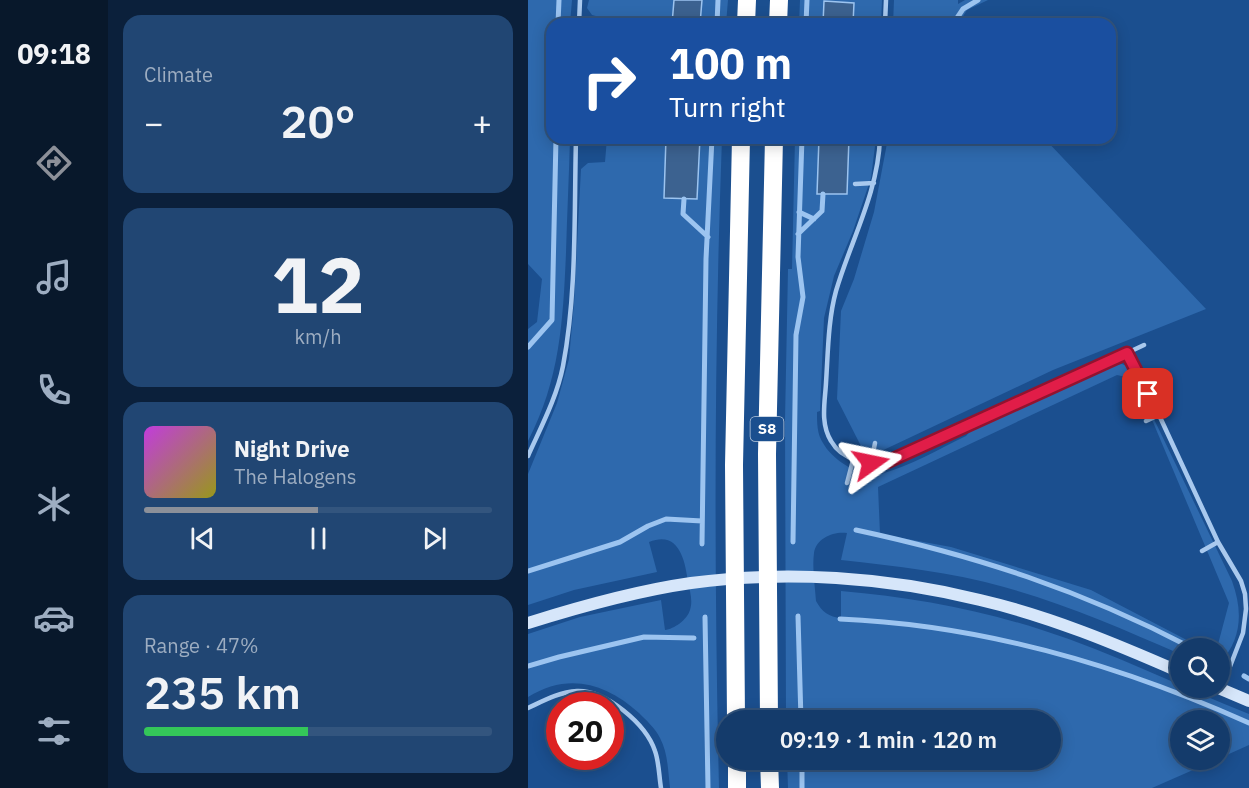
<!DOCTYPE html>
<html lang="en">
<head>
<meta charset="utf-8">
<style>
	:root { --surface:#143b6b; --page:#214673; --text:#f1f3f6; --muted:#9dadc1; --line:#33557e; --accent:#8c9099 }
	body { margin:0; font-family:"IBM Plex Sans",sans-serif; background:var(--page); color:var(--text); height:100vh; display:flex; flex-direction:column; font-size:22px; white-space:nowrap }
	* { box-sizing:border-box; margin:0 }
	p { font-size:20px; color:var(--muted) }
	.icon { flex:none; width:33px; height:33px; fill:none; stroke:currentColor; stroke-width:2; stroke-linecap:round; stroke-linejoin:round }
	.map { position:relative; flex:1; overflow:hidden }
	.details { display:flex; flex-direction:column; gap:15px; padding:15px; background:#0b203b; width:420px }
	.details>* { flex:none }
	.top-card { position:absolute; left:18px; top:18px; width:570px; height:126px; border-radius:18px; box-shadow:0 3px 15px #0003,0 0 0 2px var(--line); background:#1a4fa0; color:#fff; overflow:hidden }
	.fabs { position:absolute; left:642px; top:638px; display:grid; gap:12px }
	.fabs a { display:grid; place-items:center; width:60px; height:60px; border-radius:50%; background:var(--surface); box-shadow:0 3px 15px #0003,0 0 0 2px var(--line); font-size:30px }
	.speed { position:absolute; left:18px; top:692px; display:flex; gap:12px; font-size:30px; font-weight:700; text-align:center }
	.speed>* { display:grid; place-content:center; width:78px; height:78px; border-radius:50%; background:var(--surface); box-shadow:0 3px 15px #0003,0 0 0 2px var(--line); line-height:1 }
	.speed .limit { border:9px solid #d22; background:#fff; color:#111 }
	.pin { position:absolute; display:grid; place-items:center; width:51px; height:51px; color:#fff; margin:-26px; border-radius:12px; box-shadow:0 3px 9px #0006 }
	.me { position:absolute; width:66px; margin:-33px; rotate:78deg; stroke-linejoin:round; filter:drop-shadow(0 0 4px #0008) }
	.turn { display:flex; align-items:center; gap:21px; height:126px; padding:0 24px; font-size:27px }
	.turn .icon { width:78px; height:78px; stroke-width:2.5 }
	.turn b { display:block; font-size:42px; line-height:51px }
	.big { font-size:45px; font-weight:600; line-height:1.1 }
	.details .tile { flex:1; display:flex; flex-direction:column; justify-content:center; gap:9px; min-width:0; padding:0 21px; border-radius:18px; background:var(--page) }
	.details .dial { align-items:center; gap:0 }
	.dial b { font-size:78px; line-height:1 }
	.song { display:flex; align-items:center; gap:18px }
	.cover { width:72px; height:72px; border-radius:9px; background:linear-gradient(135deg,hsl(290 70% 55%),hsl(60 70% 35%)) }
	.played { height:6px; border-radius:3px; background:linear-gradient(90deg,var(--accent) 50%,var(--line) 50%) }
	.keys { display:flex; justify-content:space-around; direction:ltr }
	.heat { display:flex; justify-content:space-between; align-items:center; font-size:33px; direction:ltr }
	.charge { height:9px; border-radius:4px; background:linear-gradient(90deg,#34c759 47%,var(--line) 0) }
	.trip { position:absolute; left:188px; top:710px; width:345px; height:60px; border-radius:30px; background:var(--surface); box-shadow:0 3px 15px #0003,0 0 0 2px var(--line); font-weight:600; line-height:60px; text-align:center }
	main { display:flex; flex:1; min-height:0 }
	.tab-bar { display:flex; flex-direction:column; width:108px; justify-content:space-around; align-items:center; background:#08182b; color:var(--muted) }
	.tab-bar .icon { width:42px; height:42px }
	.tab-bar .current { color:var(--accent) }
	.tab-bar b { font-size:27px; color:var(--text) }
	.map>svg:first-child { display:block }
	.green { fill:#2e69ad }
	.water { fill:#3c6290; stroke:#9cc4f0; stroke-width:1.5 }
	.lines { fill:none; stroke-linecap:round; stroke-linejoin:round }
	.stream { stroke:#9cc4f0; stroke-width:5 }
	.lane { stroke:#a9c9ee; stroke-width:4.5 }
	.secondary { stroke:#d6e6fa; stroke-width:12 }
	.highway { stroke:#fff; stroke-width:18 }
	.route-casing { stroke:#92132f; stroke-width:15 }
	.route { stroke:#e11d48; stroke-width:10 }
	.labels { text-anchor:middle; stroke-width:6; stroke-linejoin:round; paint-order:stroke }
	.shield { fill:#1b4f8f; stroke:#bbcadd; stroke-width:1.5 }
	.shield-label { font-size:15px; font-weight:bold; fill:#fff }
</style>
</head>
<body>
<main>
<nav class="tab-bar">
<b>09:18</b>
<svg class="icon current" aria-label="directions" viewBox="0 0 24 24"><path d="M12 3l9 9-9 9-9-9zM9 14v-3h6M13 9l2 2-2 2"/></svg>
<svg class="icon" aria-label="music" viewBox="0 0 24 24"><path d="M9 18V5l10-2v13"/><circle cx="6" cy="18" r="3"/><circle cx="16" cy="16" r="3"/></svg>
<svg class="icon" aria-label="phone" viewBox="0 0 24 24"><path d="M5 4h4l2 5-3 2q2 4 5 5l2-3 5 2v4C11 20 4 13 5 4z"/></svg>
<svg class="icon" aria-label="climate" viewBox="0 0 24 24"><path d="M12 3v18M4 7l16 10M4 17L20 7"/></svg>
<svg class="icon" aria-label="car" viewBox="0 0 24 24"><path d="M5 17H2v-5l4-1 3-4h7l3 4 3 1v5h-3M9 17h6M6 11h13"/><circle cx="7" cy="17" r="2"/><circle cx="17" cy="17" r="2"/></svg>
<svg class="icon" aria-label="filters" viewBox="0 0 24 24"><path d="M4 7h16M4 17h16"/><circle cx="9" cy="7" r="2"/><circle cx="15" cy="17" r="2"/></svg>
</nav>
<section class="details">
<div class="tile"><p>Climate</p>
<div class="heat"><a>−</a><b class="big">20°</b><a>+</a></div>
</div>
<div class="tile dial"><b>12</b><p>km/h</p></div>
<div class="tile">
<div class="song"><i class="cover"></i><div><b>Night Drive</b><p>The Halogens</p></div></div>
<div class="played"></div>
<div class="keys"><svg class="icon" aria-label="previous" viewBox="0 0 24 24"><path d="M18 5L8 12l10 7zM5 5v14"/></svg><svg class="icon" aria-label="pause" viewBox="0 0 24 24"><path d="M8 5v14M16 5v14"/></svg><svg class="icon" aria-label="next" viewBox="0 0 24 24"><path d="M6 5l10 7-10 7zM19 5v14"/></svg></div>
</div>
<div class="tile"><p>Range · 47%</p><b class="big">235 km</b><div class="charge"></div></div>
</section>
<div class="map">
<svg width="721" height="788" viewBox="0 0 721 788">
	<rect width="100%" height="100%" fill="#1b4f8f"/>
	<path class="green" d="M0,0H44L42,24H24V138H42C41,176 39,215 38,253C35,322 32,379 0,441V329L9,322L14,279L0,264Z
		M61,0H200L198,24H83V20L64,15L59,8Z
		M272,0H354L353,24H271Z
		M366,0H430V4L437,0H460L439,10L430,24H365Z
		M79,138H194C186,355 186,571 191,788H142C140,771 140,753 132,738C127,728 118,720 111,713C78,683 40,672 0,697V634L52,617L133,600L137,630C146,629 159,620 162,610C165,601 162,591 160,582C157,560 151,530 121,542L129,572L46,590L0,605V474L29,403L41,359L46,303L53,169L60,163L77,162Z
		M267,138H348L343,178L325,231L306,276L296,318L292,411L289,412C289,423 289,434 295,443C304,460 334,479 353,474C382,466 411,449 438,436L446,427L580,366L594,364L601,367L609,383L598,377L589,375L350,487L352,534L423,547L563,590L674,648H652V654C595,629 537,604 476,587C423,572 368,566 313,560L319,533C306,531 288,538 286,553C284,568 287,586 288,601C294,612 301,617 313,618V591C382,597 449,609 514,630C586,653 652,687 721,714V745L692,758V720H652V759H690L624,788H260L259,759H522V720H258L257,420L260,269H264Z
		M360,138H516L678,309L525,370L347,454L335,450L309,399L313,311L326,279L346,212Z
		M609,384L704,581C715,611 714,639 692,663V648H689L701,603Z"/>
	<path class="water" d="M146,0H174L172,24H144Z
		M296,1L326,3L325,24H295Z
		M138,138H172L169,199L136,198Z
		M291,138H321L319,194H289Z"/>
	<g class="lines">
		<path class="stream" d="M30,24L31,0
			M189,24L190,0
			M278,24L279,0
			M425,24L435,9L450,0
			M156,199L155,214L180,237
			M271,212L286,219
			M270,234L294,211L295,194
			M0,347L24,320L28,138
			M328,530C449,556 553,590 664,648
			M265,542L268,335L275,297L270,257L274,138
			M174,544L178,259L184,138
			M0,571L92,542L120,526L138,519L174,521
			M270,616L273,720
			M177,617L180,788
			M312,619C454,625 592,665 721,723
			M0,666L31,657L116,637L166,638
			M716,676L721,679
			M274,759V788"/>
		<path class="lane" d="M51,24L52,0
			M357,24L358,0
			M352,138C350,193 323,240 308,291C300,320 300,353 298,383C297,402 292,423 303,441C315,462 338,463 359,462L599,353L631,415L690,542L713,581L717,594L718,609L715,633L694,687
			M327,184L346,183
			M599,353L616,345
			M618,421L631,415
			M0,456C13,427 29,397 35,366C49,292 46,214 48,138
			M343,463L347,443
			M319,483L325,460
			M674,551L690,542
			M0,708C15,701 31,692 49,691C78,690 118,724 127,751C131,762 131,776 133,788"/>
		<path class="secondary" d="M0,623C54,606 107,591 163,583C258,570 359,577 452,600C521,616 588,644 652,672
			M688,687L721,701"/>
		<path class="highway" d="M218,24L219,0
			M250,24L251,0
			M208,720L206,465L213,138
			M241,720L239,454L246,138
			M209,759V788
			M241,759L242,788"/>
	</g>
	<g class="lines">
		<defs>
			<path id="route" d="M343,463L359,462L599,353L620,394"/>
		</defs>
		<use href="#route" class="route-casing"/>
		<use href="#route" class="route"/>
	</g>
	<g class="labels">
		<rect class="shield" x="222.5" y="417" width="33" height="24" rx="4.5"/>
		<g class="shield-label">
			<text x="239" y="434">S8</text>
		</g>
	</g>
</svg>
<div class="fabs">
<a><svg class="icon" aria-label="search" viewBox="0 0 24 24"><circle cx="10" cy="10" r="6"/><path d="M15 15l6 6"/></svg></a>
<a><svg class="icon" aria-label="layers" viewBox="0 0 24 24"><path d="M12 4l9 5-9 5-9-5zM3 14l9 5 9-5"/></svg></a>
</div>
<div class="speed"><div class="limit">20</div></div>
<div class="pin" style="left:620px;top:394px;background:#d93025"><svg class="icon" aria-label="arrive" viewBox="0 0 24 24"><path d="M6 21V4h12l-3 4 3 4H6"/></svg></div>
<svg class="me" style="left:343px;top:463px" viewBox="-20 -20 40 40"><path d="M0-17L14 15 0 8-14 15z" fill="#e11d48" stroke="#fff" stroke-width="4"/></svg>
<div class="trip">09:19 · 1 min · 120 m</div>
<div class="top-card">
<div class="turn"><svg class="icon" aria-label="right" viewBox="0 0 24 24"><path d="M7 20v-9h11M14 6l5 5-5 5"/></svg><div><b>100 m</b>Turn right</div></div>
</div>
</div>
</main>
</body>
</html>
